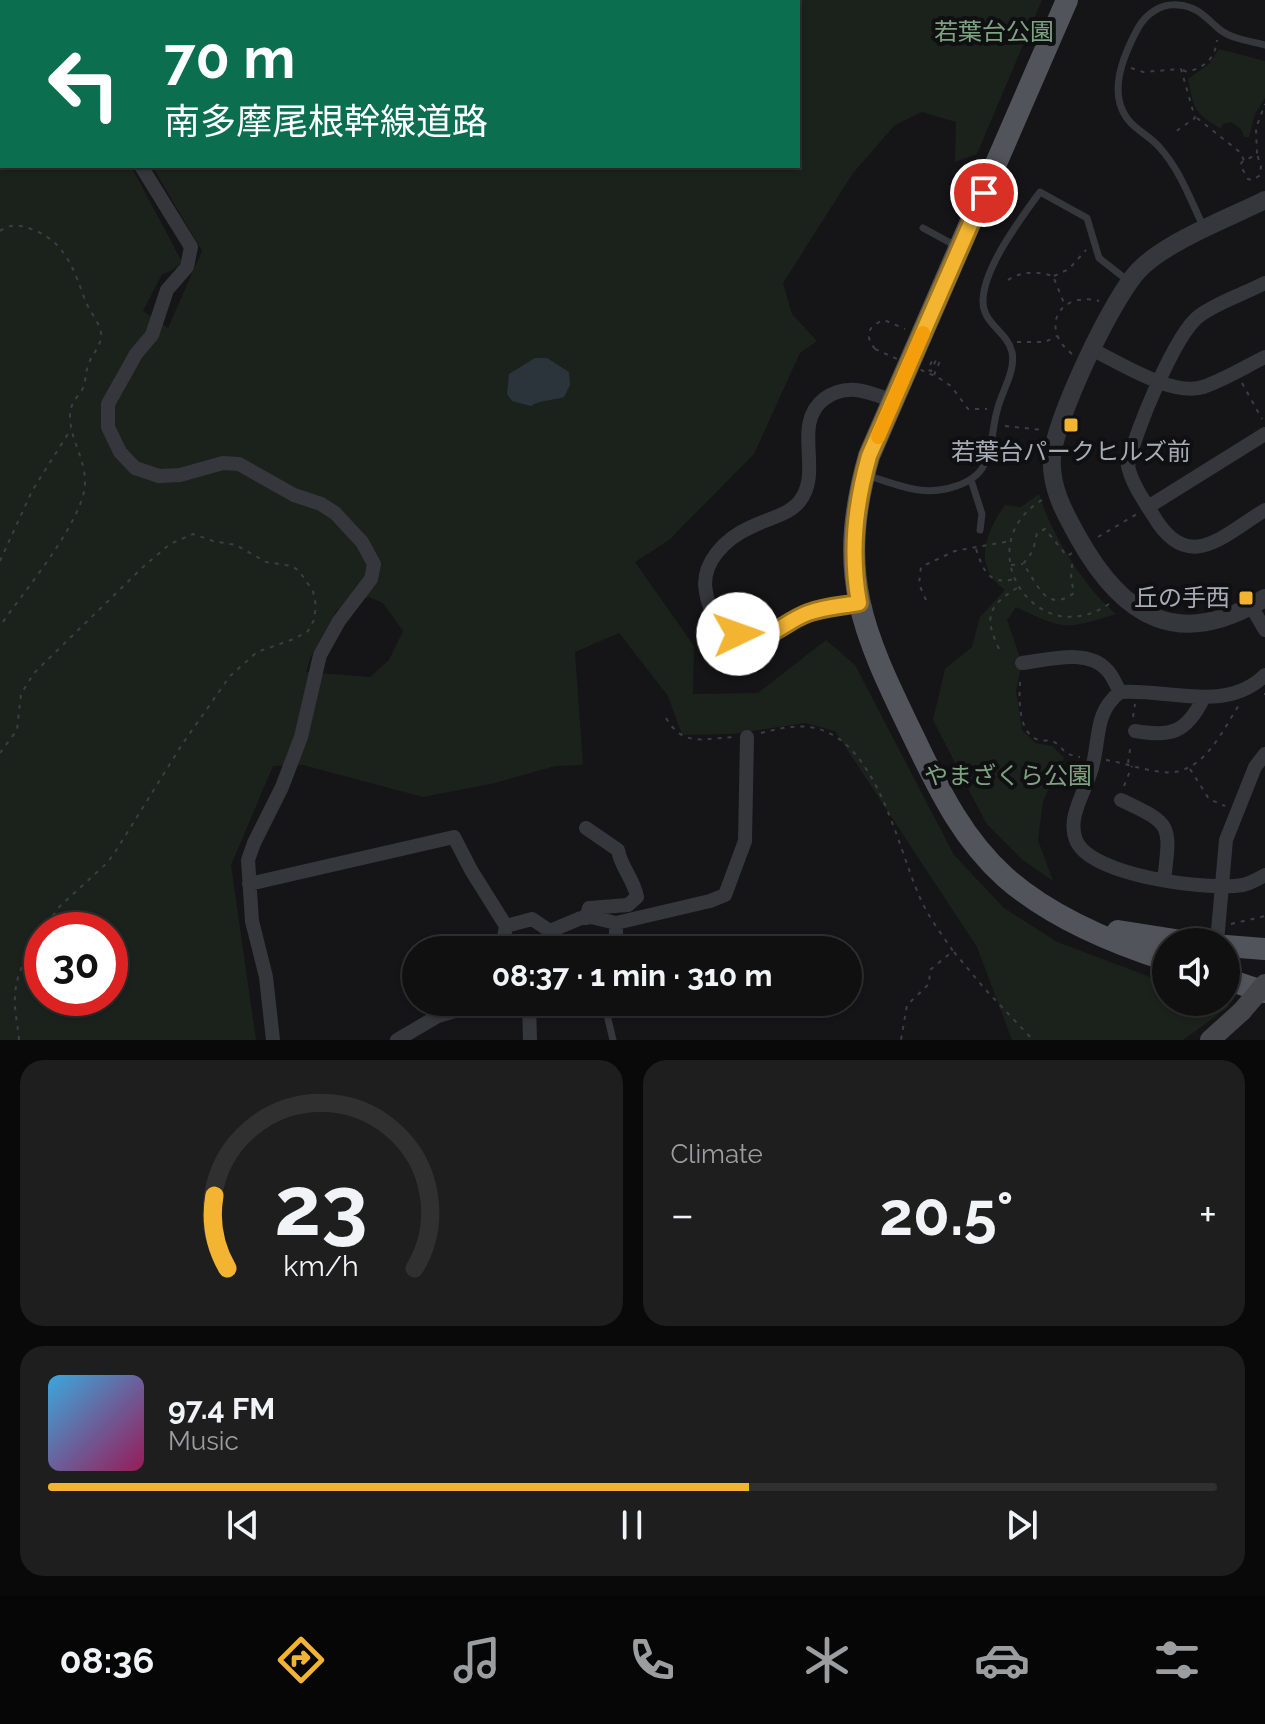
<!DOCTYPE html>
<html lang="en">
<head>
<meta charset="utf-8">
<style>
	:root { --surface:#101011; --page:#1e1e1f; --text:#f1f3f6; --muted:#9c9d9f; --line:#303031; --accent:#f3b531 }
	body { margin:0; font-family:Raleway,"Noto Sans JP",sans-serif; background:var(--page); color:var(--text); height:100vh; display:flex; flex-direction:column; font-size:30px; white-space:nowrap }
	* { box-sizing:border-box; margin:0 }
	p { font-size:26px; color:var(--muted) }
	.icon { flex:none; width:44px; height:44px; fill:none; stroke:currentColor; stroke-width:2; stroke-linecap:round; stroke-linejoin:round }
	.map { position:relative; height:1040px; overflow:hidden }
	.details { display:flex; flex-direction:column; gap:20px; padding:20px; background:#090909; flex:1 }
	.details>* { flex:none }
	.banner { position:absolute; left:0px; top:0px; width:800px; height:168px; box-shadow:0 2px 6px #0004,0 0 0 2px var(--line); background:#0b6e4f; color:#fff; overflow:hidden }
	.fabs { position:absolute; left:1152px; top:928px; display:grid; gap:16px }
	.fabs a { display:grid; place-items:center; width:88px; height:88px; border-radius:50%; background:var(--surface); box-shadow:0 2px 6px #0004,0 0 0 2px var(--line); font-size:40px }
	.speed { position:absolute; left:24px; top:912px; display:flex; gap:16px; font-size:40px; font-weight:700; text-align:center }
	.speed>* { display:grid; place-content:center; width:104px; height:104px; border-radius:50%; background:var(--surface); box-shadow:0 2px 6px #0004,0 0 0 2px var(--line); line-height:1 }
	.speed .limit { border:12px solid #d22; background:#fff; color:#111 }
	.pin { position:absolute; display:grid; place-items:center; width:68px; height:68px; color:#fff; margin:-34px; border:4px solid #fff; border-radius:50%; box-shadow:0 2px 8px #0007 }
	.me { position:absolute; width:88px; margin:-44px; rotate:87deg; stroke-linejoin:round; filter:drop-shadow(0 0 6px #0008) }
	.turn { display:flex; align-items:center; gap:28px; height:168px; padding:0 32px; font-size:36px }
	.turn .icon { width:104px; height:104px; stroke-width:2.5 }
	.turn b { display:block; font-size:56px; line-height:68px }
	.big { font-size:60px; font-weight:700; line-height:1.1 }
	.details .widget { flex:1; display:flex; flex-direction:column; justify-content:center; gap:12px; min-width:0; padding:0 28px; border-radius:24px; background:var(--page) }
	.details .dial { align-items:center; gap:0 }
	.dial svg { height:208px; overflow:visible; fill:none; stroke:var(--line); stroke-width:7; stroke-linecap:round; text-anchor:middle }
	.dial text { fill:var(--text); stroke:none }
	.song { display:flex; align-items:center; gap:24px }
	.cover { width:96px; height:96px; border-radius:12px; background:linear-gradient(135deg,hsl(200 70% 55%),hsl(330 70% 35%)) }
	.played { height:8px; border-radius:4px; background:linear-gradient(90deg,var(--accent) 60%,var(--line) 60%) }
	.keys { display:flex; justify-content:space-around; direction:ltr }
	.heat { display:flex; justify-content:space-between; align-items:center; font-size:44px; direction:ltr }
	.details .tiles { flex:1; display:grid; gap:20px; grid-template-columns:1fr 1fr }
	.widget:last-child { grid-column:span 2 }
	.trip { position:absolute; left:402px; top:936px; width:460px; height:80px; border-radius:40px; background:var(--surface); box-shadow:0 2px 6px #0004,0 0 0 2px var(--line); font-weight:700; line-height:80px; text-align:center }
	.tabs { display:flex; height:128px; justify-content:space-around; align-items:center; background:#060607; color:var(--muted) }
	.tabs .icon { width:56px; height:56px }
	.tabs .selected { color:var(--accent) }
	.tabs b { font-size:36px; color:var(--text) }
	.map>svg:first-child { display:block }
	.green { fill:#1b221c; fill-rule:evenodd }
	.water { fill:#2b343b }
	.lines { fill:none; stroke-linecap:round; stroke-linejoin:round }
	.path { stroke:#3c3e43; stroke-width:2; stroke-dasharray:4 6; stroke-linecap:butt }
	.service { stroke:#36373c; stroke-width:7 }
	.minor { stroke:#36373c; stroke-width:14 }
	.tertiary { stroke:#36373c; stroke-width:18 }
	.secondary { stroke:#44464c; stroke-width:20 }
	.primary { stroke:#52545b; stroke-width:22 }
	.path-bridge { stroke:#3c3e43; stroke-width:2; stroke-dasharray:4 6; stroke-linecap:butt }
	.secondary-bridge { stroke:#44464c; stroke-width:20 }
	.route-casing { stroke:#9e7620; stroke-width:20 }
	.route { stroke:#f3b531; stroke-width:14 }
	.slow { stroke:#f59e0b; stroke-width:14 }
	.poi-dot { fill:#f3b531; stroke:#101012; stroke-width:3 }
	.labels { text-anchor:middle; stroke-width:8; stroke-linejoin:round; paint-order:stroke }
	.park-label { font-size:24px; fill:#7ea381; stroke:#101012 }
	.poi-label { font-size:24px; fill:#a7acb7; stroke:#101012 }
</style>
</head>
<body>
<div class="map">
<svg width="1265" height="1040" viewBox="0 0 1265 1040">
	<rect width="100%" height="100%" fill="#151517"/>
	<path class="green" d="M0,0H58L2,2V166H131L182,262L171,271L162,274L143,311L168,328L202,251L152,166H798V2L87,0H1042L977,154L955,162L956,122L922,112L895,125L853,173L783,283L792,314L817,341L800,353L754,454L669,540L635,562L694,646L693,694L758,693L826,640L855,665L954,855L1004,908L1057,942L1166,983V1002H1219L1230,1006L1183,1040H1012L977,947L835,731L805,723L732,734L682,735L668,696L619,633L575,652L583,765L555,766L495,783L423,797L303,765L273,766L231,865L256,1040H0ZM369,597L383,603L403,631L389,660L370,677L306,672L311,656L337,610ZM42,930H110V998H42Z
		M1219,49L1265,61V98L1255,114L1249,137H1244L1241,129L1231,122L1223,124L1221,129C1194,112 1194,110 1188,79L1209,64Z
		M1039,494C1051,534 1084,587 1116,614C1066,630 1064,630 1016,607L1007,620L1022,663L1016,691L1022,730L1035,743L1052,746L1064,758L1043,801L1038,840L1053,881L1023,860L986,823L933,720L945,669L972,647L980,617L1005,590C972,566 985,534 1005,505L1021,507Z"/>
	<path class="water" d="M535,358H547L569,372L570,385L564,397C553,401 541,399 531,406L512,401L507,394L509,374Z"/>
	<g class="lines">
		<path class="path" d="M1131,68L1143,72L1181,69L1195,118L1175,132
			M1183,70L1187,72C1205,67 1215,59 1217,40
			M1197,118L1241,153L1244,161L1257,154L1256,128L1265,104
			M1243,161L1240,165L1248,179L1252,180L1259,176L1261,167L1257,154
			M0,231C11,223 22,225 34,230C66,243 74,270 85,300C89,311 99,321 101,333C102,347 91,354 88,366C85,374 86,383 82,390C76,399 70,404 70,416C70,445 93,467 82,499C68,540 25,590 0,626
			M1054,276L1069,269L1086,250
			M1008,280C1022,271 1037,271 1053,276L1064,303
			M1017,342H1045L1057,336
			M875,349C864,335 868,326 884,320L905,329
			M1072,354C1039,328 1059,291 1099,301
			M934,375L940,361L936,360L931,371L928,370L934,356
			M939,378L951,386L968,409H987
			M1242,383L1262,419
			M1005,426L1043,430
			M1042,500C967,545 1035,654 1109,604
			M1098,537L1137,514
			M976,549C983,569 988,586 1014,579
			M1072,553L1067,556L1045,529L1037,533L1033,551L1023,564C1038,583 1045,614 1074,593L1071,578L1072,565L1077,562
			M0,561L32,491L71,429
			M1011,565L1023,564
			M926,600L919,584L921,567L955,551L1010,541
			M999,649C985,619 986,607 1017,588
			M1020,682C1019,700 1018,734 1039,740C1043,741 1048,740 1052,741C1065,747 1060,754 1080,757
			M1265,693V695
			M1133,717L1135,704
			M666,718C684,748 703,738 735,737
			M761,733C777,729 793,725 809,727C875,735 896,842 918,893C926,914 941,933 953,951L930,970L929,984L907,1005L901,1040
			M0,753L17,730L21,694L34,673L143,567L170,544L193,534L213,541L236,545L266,562L292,566L299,571L313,591L316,606L314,620L308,631L294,639L257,652L230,676L183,743L117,849L108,862L60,906L43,930
			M1106,760C1125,763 1143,770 1162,772C1202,777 1221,733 1239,705
			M1128,763L1131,743
			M1190,769L1209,799L1225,806
			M1124,786L1132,766
			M1231,924L1265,916
			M954,952L984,988L1033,1040
			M19,1040C18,1025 14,1011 15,996C16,971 29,952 42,932"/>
		<path class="service" d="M923,228L958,247
			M1204,228C1191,201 1180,170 1160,148C1152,138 1141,133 1132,124C1105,97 1123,56 1138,28C1146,14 1161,3 1178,5C1197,6 1206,18 1219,29C1231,39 1250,41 1265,45
			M866,475C883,480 902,488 919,490C941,493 974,485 984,465C993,449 992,428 997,411C1001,392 1016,372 1012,352C1007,331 982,324 983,300C984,267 1021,218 1040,192L1087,218L1099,258L1127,280
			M971,480L982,514L980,530
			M604,1002L613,1040"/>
		<path class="minor" d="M80,0V2
			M141,166L191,247L187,267L167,290L152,335L136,354L108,404V427L120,452L135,468L159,476L180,475L223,463L239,464L294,495L321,504L335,513L362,542L374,564L371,579L339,621L320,655L301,737L282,787L254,843L248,860L252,921L266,977L273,1040
			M1265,283C1244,294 1218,302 1199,316C1175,334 1133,436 1128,466C1132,484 1143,499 1153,515C1188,575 1222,536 1265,510
			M1093,350C1120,363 1173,397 1203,387C1224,380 1245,367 1265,357
			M1148,507L1265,434
			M859,603C841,606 822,607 805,615C776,627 761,651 727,627C715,619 708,607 706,592C700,563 726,538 751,527C766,519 787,516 799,502C824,472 791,425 824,399C847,382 869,392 893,401
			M1251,606L1265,630
			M1022,663C1048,660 1088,648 1107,670C1113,676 1116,685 1120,692C1168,688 1226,714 1265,675
			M1120,692C1095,712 1100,735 1093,764C1088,788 1066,816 1076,840C1090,876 1209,891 1243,885C1251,883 1258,879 1265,875
			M1135,731C1171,737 1186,733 1203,699
			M1121,800C1172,824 1171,823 1164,880
			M249,884L454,837L471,870L506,926L502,950
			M586,918L589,908L628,905L637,897C634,879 621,868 618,850L586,828
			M506,926L532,919L550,931L581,918L591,917L616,923L710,901L725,895L745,841L747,737
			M1217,942L1226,840L1255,767L1265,754
			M616,950V923
			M529,1002L530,1040
			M397,1040L438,1016L486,1002"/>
		<path class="tertiary" d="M1265,200C1229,218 1165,242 1138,271C1111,301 1056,417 1052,457C1050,487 1064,512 1078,537C1123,618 1179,651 1265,598"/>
		<path class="secondary" d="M1210,1040L1242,1011"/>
		<path class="primary" d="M1067,0L869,456C834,580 865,636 918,746C941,794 964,840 1005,877C1049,916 1110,942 1166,960
			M1118,931L1188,942
			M1226,946L1265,949
			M1226,979L1265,992"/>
		<path class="path-bridge" d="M875,349L939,378"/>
		<path class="secondary-bridge" d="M1242,1011L1265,984"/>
	</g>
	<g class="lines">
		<defs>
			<path id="route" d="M738,634C773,643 779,624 808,613C824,607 842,606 859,603C850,552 855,506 869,456L984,193"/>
		</defs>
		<use href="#route" class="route-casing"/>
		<use href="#route" class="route"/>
		<path class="slow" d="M878,437L923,333"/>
	</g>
	<g class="poi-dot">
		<rect x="1063" y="417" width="16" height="16" rx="4"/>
		<rect x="1238" y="590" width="16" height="16" rx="4"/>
	</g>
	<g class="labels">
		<g class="park-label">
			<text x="994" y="40">若葉台公園</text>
			<text x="1008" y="784">やまざくら公園</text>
		</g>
		<g class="poi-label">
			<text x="1071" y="460">若葉台パークヒルズ前</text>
			<text x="1230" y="606" text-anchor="end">丘の手西</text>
		</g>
	</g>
</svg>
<div class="fabs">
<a><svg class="icon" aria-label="sound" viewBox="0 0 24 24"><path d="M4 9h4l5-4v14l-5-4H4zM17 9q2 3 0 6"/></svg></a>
</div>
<div class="speed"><div class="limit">30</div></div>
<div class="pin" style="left:984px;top:193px;background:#d93025"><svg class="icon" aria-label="arrive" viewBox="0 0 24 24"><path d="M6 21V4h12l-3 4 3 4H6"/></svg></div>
<svg class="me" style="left:738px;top:634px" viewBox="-20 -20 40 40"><circle r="19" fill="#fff"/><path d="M0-13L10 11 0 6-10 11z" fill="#f3b531"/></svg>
<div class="trip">08:37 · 1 min · 310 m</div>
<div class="banner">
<div class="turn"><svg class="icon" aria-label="left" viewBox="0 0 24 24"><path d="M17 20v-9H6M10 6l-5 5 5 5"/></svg><div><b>70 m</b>南多摩尾根幹線道路</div></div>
</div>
</div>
<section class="details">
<div class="tiles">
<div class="widget dial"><svg viewBox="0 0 100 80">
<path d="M14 69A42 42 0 1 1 86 69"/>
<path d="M14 69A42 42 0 0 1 9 41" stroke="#f3b531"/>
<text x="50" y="56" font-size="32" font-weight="700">23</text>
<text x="50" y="72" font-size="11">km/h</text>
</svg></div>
<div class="widget"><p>Climate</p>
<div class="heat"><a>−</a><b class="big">20.5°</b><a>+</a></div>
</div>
<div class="widget">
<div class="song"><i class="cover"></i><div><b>97.4 FM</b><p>Music</p></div></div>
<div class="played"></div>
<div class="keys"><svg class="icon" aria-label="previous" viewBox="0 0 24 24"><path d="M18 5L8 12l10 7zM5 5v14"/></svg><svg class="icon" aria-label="pause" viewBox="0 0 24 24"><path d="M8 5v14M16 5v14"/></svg><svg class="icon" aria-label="next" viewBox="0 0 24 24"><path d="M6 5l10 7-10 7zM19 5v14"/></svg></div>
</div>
</div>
</section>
<nav class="tabs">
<b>08:36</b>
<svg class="icon selected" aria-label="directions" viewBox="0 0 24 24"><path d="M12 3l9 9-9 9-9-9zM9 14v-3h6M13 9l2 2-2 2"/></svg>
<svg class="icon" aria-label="music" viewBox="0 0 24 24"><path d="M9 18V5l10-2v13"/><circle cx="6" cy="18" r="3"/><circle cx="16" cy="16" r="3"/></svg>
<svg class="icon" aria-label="phone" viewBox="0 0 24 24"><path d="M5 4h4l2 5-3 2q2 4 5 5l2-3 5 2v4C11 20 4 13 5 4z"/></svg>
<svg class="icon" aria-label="climate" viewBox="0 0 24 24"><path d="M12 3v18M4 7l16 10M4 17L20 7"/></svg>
<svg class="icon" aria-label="car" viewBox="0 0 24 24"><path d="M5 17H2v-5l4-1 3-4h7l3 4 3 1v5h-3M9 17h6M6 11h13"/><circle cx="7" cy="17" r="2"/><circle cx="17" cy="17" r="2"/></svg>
<svg class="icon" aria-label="filters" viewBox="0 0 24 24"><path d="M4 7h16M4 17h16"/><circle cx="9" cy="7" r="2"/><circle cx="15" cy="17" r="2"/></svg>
</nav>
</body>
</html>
